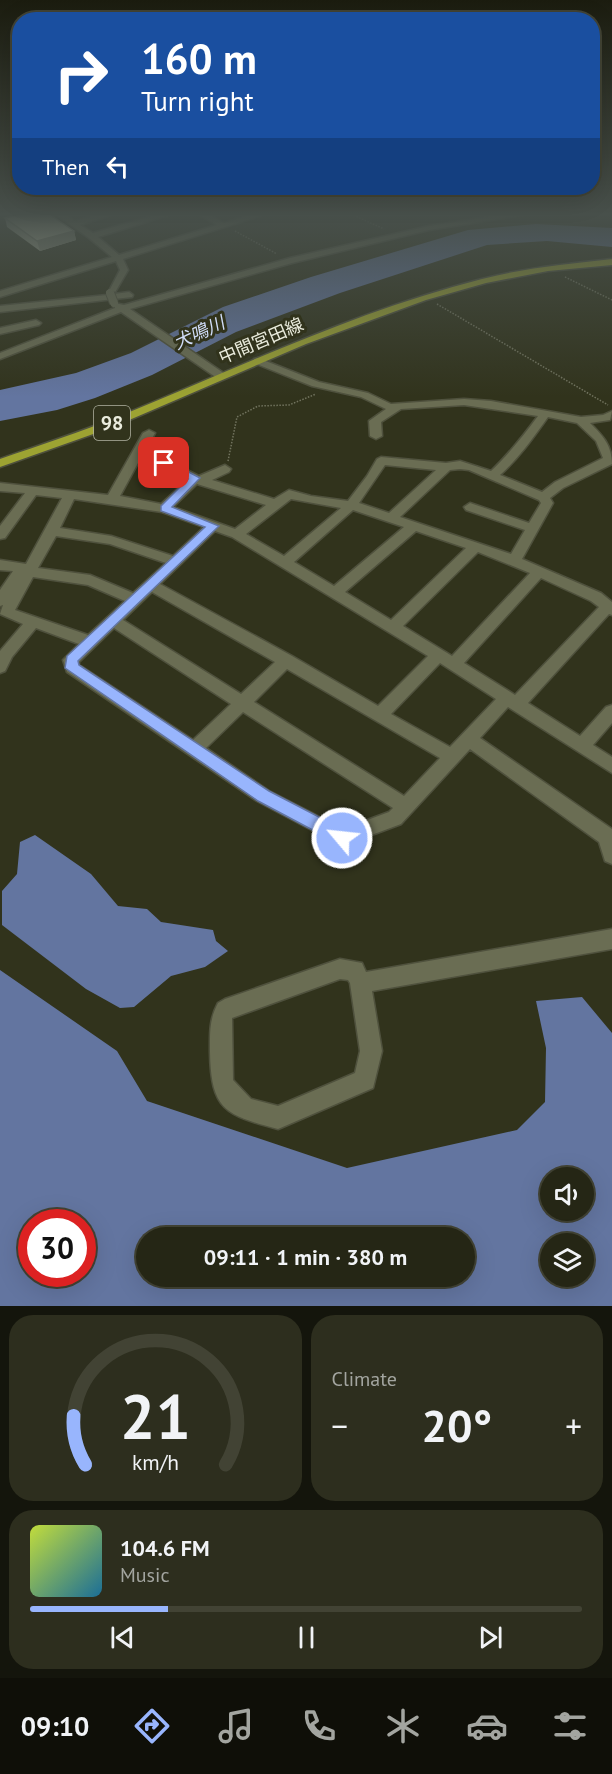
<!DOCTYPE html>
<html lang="en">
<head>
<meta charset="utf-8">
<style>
	:root { --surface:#252615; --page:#2d2e1e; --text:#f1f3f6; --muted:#a3a5a0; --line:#424334; --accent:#98b5fd }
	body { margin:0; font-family:"PT Sans","Noto Sans JP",sans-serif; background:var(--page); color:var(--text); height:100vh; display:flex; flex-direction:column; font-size:22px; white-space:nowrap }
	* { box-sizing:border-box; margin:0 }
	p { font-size:20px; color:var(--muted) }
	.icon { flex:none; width:33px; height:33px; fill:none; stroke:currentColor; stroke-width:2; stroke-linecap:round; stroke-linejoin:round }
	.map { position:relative; height:1306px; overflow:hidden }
	.details { display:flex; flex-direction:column; gap:9px; padding:9px; background:#14150c; flex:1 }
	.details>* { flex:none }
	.banner { position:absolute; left:12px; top:12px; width:588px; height:183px; border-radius:24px; box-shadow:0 6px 24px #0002,0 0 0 2px var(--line); background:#1a4fa0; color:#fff; overflow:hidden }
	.fabs { position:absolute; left:540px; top:1167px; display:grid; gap:12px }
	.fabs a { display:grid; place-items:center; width:54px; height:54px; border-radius:50%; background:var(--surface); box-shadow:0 6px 24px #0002,0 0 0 2px var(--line); font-size:30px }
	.speed { position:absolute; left:18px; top:1209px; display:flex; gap:12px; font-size:30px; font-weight:700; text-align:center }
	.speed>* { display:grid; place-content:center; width:78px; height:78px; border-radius:50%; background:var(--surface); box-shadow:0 6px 24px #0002,0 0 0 2px var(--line); line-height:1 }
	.speed .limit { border:9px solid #d22; background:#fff; color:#111 }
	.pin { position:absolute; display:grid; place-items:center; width:51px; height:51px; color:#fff; margin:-26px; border-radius:12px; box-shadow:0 3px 9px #0006 }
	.me { position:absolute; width:66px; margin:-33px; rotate:298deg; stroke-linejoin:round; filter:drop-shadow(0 0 4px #0008) }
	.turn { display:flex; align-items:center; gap:21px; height:126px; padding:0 30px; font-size:27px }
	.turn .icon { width:78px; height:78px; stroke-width:2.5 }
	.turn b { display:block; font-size:42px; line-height:51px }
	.then { display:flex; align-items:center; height:57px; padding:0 30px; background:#0003; gap:12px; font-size:22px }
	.big { font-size:45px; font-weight:600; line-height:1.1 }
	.details .widget { flex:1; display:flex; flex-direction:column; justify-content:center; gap:9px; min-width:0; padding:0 21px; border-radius:24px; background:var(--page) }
	.details .dial { align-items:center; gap:0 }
	.dial svg { height:156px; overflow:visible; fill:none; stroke:var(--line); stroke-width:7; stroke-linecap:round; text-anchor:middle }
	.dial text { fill:var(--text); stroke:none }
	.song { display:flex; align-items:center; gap:18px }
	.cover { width:72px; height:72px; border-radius:9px; background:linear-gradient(135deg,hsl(70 70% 55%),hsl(200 70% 35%)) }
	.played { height:6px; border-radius:3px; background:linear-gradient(90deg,var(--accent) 25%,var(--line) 25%) }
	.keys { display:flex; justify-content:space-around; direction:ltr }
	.heat { display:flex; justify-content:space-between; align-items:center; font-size:33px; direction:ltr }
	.details .tiles { flex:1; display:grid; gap:9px; grid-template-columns:1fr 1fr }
	.widget:last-child { grid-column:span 2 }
	.trip { position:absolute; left:136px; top:1227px; width:339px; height:60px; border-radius:30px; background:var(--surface); box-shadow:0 6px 24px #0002,0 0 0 2px var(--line); font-weight:600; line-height:60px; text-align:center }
	.tab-bar { display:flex; height:96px; justify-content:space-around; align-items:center; background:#0f0f08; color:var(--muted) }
	.tab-bar .icon { width:42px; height:42px }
	.tab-bar .current { color:var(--accent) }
	.tab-bar b { font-size:27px; color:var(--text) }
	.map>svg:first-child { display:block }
	.water { fill:#6375a0; fill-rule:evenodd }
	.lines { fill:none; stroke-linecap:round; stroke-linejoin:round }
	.minor-casing { stroke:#4f513d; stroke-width:3 }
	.major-casing { stroke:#4f513d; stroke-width:3 }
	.path { stroke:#71735e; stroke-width:1.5; stroke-dasharray:1.5 1.5; stroke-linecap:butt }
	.minor { fill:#6a6d53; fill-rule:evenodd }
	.major { fill:#9da332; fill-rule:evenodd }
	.minor-bridge-casing { stroke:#4f513d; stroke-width:10; stroke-linecap:butt }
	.minor-bridge { stroke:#6a6d53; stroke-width:8 }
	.wall { fill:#bec2a9 }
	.shaded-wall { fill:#9b9e8a }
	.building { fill:#dde1c5; stroke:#9b9e8a; stroke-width:1.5 }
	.route { fill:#98b5fd; stroke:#6376a4; stroke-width:1.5 }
	.labels { text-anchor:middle; stroke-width:6; stroke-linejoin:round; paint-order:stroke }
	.far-water-label { font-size:18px; font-style:italic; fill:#d1ddf9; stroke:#31331c }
	.far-street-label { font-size:18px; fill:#eaecdd; stroke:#31331c }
	.shield { fill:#31331c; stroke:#b2b4a3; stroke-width:1.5 }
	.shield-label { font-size:20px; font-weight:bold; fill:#eaecdd }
</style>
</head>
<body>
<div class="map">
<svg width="612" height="1306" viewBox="0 0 612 1306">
	<rect width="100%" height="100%" fill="#31331c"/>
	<path class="water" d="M536,224L612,228V247L547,241L487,245L340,293L236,332L152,375L95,398L57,410L0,421V390L76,373L131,353L223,307L311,277L468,230Z
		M35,835L91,874L118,906L147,909L161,922L213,930L216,941L228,951L205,967L171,976L134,1007L120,1008L86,989L2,925V891L17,874L20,842Z
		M0,970L117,1051L147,1101L347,1168L517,1130L545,1102L546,1048L536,1001L582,997L612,1033V1306H0ZM550,1178H584V1210H550ZM82,1222V1274H32V1222ZM147,1238H465V1276H147ZM550,1244H584V1276H550Z"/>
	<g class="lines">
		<defs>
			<path id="minor" d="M55,214H64L75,221L101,214H114L80,225L93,233L159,214H172L98,237L119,255L217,225L198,214H208L224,223L253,214H266L123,259L128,270L114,294L129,292L133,295L132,297L0,312V306L107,295L120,270L116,261L0,297V291L112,257L89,238Z
				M507,214H528L429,230L292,263L130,309L225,374V378H217L121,312L0,359V353L115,308L114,303L124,305L290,258L429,226Z
				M36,320L41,323L39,325L0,334V328Z
				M258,358L319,382L368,393L391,404L464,399L491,401L581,417L603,415L612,411L610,420L590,423C602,435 612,445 612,464L563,488L550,498L553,503L522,559L601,593L612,602V615L609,614L528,703L580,736L606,707L612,705V723L593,745L612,757V773L508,707L480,738L612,829V864L605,861L599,842L470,749L401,824L342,846L257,801L67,672L63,660L79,644L36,628L12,657L5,671L0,673V651L23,624L0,614L3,605L0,606V590L13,571L0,570V560L26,564L62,498L36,495L5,538L0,539V526L25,493L0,491V483L108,495L143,433L149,430L155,433L143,455L168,460L199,476L225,465L231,469L229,472L212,480L274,499L289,490L311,496L348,501L367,476L377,459L381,457L446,463L460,461L491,471C508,455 524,435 538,416L464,405L401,409L381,422L382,436L376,439L370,436L369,421L386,409L361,397L312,386L254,363V359ZM548,417L577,423L596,441L603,458L555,482L542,492L500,475C519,458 533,438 548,417ZM139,461L160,466L187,480L161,504L120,496ZM385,465L436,470L389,513L359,503ZM460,469L469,470L539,500L541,503L529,523L470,503L464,507L466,510L525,530L511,554L400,517L450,470ZM197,484L266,505L235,529L173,507ZM74,499L162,512L204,527L173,556L111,536L60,528ZM291,499L341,508L284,556L246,534ZM353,510L404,527L334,586L294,562ZM215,531L232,537L428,656L378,706L292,656L160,584ZM416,531L466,548L391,620L345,592ZM56,536L110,544L166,563L133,593L90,575L38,568ZM478,552L530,573L452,656L403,626ZM33,577L88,585L125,601L88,635L15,610ZM541,578L591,601L599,607L515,695L464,663ZM152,592L275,662L241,694L123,620ZM114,628L231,704L193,740L79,665V662ZM440,663L496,699L450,747L391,714ZM287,669L440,758L404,796L254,702ZM243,712L393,808L389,812L343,829L269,791L206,748Z
				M612,929V949L372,991L382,1051L373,1088L278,1129C225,1115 211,1110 210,1052C210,1033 209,1020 218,1003L225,999L340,959L362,963L366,972ZM340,979L348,980L350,983L360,1051L355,1073L278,1106L251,1099L233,1080L232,1018Z"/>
			<path id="major" d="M612,259V265L548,271L486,283L426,300L306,344L113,427L0,467V459C40,445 81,432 120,416C240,367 356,311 482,279C524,268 568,264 612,259Z"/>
		</defs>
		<use href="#minor" class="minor-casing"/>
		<use href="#major" class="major-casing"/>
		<path class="path" d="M351,214L384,229
			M235,231L277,254
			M565,277L612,300
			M437,304L608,405
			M228,461L237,417L258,406L289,405L316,394"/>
		<use href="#minor" class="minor"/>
		<use href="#major" class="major"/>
		<defs>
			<path id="minor-bridge" d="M110,293L114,303"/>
		</defs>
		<use href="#minor-bridge" class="minor-bridge-casing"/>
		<use href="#minor-bridge" class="minor-bridge"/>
	</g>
	<path class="wall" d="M5,218L74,231L76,240L40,251L7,227Z"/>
	<path class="shaded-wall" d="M74,231L76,240L40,251L37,241Z"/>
	<path class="building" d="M21,214H49L74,231L37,241L5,218Z"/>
	<linearGradient id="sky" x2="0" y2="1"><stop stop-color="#1b1c0f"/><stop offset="0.54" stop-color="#48504b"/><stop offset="1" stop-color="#48504b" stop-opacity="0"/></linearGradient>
	<rect width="612" height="397" fill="url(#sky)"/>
	<path class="route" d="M160,461H168L200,478L172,507L219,526L78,661L79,665L269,791L348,832L351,838L348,843L342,845L337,843L258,801L65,668L67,656L205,527L161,511V506L188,479L160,465Z"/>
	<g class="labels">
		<g class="far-water-label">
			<text transform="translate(199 333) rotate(-25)" y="6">犬鳴川</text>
		</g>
		<g class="far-street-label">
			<text transform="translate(261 341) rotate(-23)" y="6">中間宮田線</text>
		</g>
		<rect class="shield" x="94" y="406" width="36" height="34" rx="4.5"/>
		<g class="shield-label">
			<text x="112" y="430">98</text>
		</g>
	</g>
</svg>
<div class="fabs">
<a><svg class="icon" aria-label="sound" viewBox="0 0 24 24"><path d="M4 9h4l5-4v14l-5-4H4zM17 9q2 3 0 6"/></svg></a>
<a><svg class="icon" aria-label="layers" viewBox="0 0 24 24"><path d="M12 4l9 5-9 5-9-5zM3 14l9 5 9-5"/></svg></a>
</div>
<div class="speed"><div class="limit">30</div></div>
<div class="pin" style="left:164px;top:463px;background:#d93025"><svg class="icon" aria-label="arrive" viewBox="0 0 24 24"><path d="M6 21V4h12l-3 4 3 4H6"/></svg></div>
<svg class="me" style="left:342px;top:838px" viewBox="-20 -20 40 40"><circle r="17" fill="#98b5fd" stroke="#fff" stroke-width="3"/><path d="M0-11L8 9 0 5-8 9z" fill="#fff"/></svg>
<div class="trip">09:11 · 1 min · 380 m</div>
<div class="banner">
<div class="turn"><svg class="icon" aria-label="right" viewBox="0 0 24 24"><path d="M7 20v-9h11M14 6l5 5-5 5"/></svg><div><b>160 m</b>Turn right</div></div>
<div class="then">Then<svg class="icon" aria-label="left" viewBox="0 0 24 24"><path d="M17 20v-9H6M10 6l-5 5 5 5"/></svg></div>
</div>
</div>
<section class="details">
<div class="tiles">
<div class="widget dial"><svg viewBox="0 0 100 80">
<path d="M14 69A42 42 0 1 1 86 69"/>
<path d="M14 69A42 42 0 0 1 8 44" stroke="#98b5fd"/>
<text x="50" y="56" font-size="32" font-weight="700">21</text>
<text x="50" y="72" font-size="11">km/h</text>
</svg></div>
<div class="widget"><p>Climate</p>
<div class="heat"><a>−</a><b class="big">20°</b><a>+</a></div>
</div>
<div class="widget">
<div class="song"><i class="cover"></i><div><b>104.6 FM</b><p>Music</p></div></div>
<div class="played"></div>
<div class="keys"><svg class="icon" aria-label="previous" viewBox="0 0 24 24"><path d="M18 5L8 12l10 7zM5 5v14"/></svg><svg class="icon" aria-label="pause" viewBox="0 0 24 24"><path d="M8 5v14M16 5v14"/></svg><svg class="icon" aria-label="next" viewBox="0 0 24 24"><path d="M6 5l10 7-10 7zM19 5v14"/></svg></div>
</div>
</div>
</section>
<nav class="tab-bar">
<b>09:10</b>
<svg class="icon current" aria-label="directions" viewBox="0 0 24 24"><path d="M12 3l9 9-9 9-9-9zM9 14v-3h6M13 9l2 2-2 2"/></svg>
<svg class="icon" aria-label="music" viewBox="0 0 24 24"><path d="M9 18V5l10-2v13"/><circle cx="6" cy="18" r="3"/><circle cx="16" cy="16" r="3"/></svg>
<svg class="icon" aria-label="phone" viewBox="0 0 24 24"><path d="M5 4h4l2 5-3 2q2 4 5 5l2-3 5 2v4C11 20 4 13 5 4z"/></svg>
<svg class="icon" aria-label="climate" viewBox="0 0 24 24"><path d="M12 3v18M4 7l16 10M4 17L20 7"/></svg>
<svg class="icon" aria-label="car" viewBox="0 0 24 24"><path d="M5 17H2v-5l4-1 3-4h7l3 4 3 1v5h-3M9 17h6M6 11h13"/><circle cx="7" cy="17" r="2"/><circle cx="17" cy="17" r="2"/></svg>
<svg class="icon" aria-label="filters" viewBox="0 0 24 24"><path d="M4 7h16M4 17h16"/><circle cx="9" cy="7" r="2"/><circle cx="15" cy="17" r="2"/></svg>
</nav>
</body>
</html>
